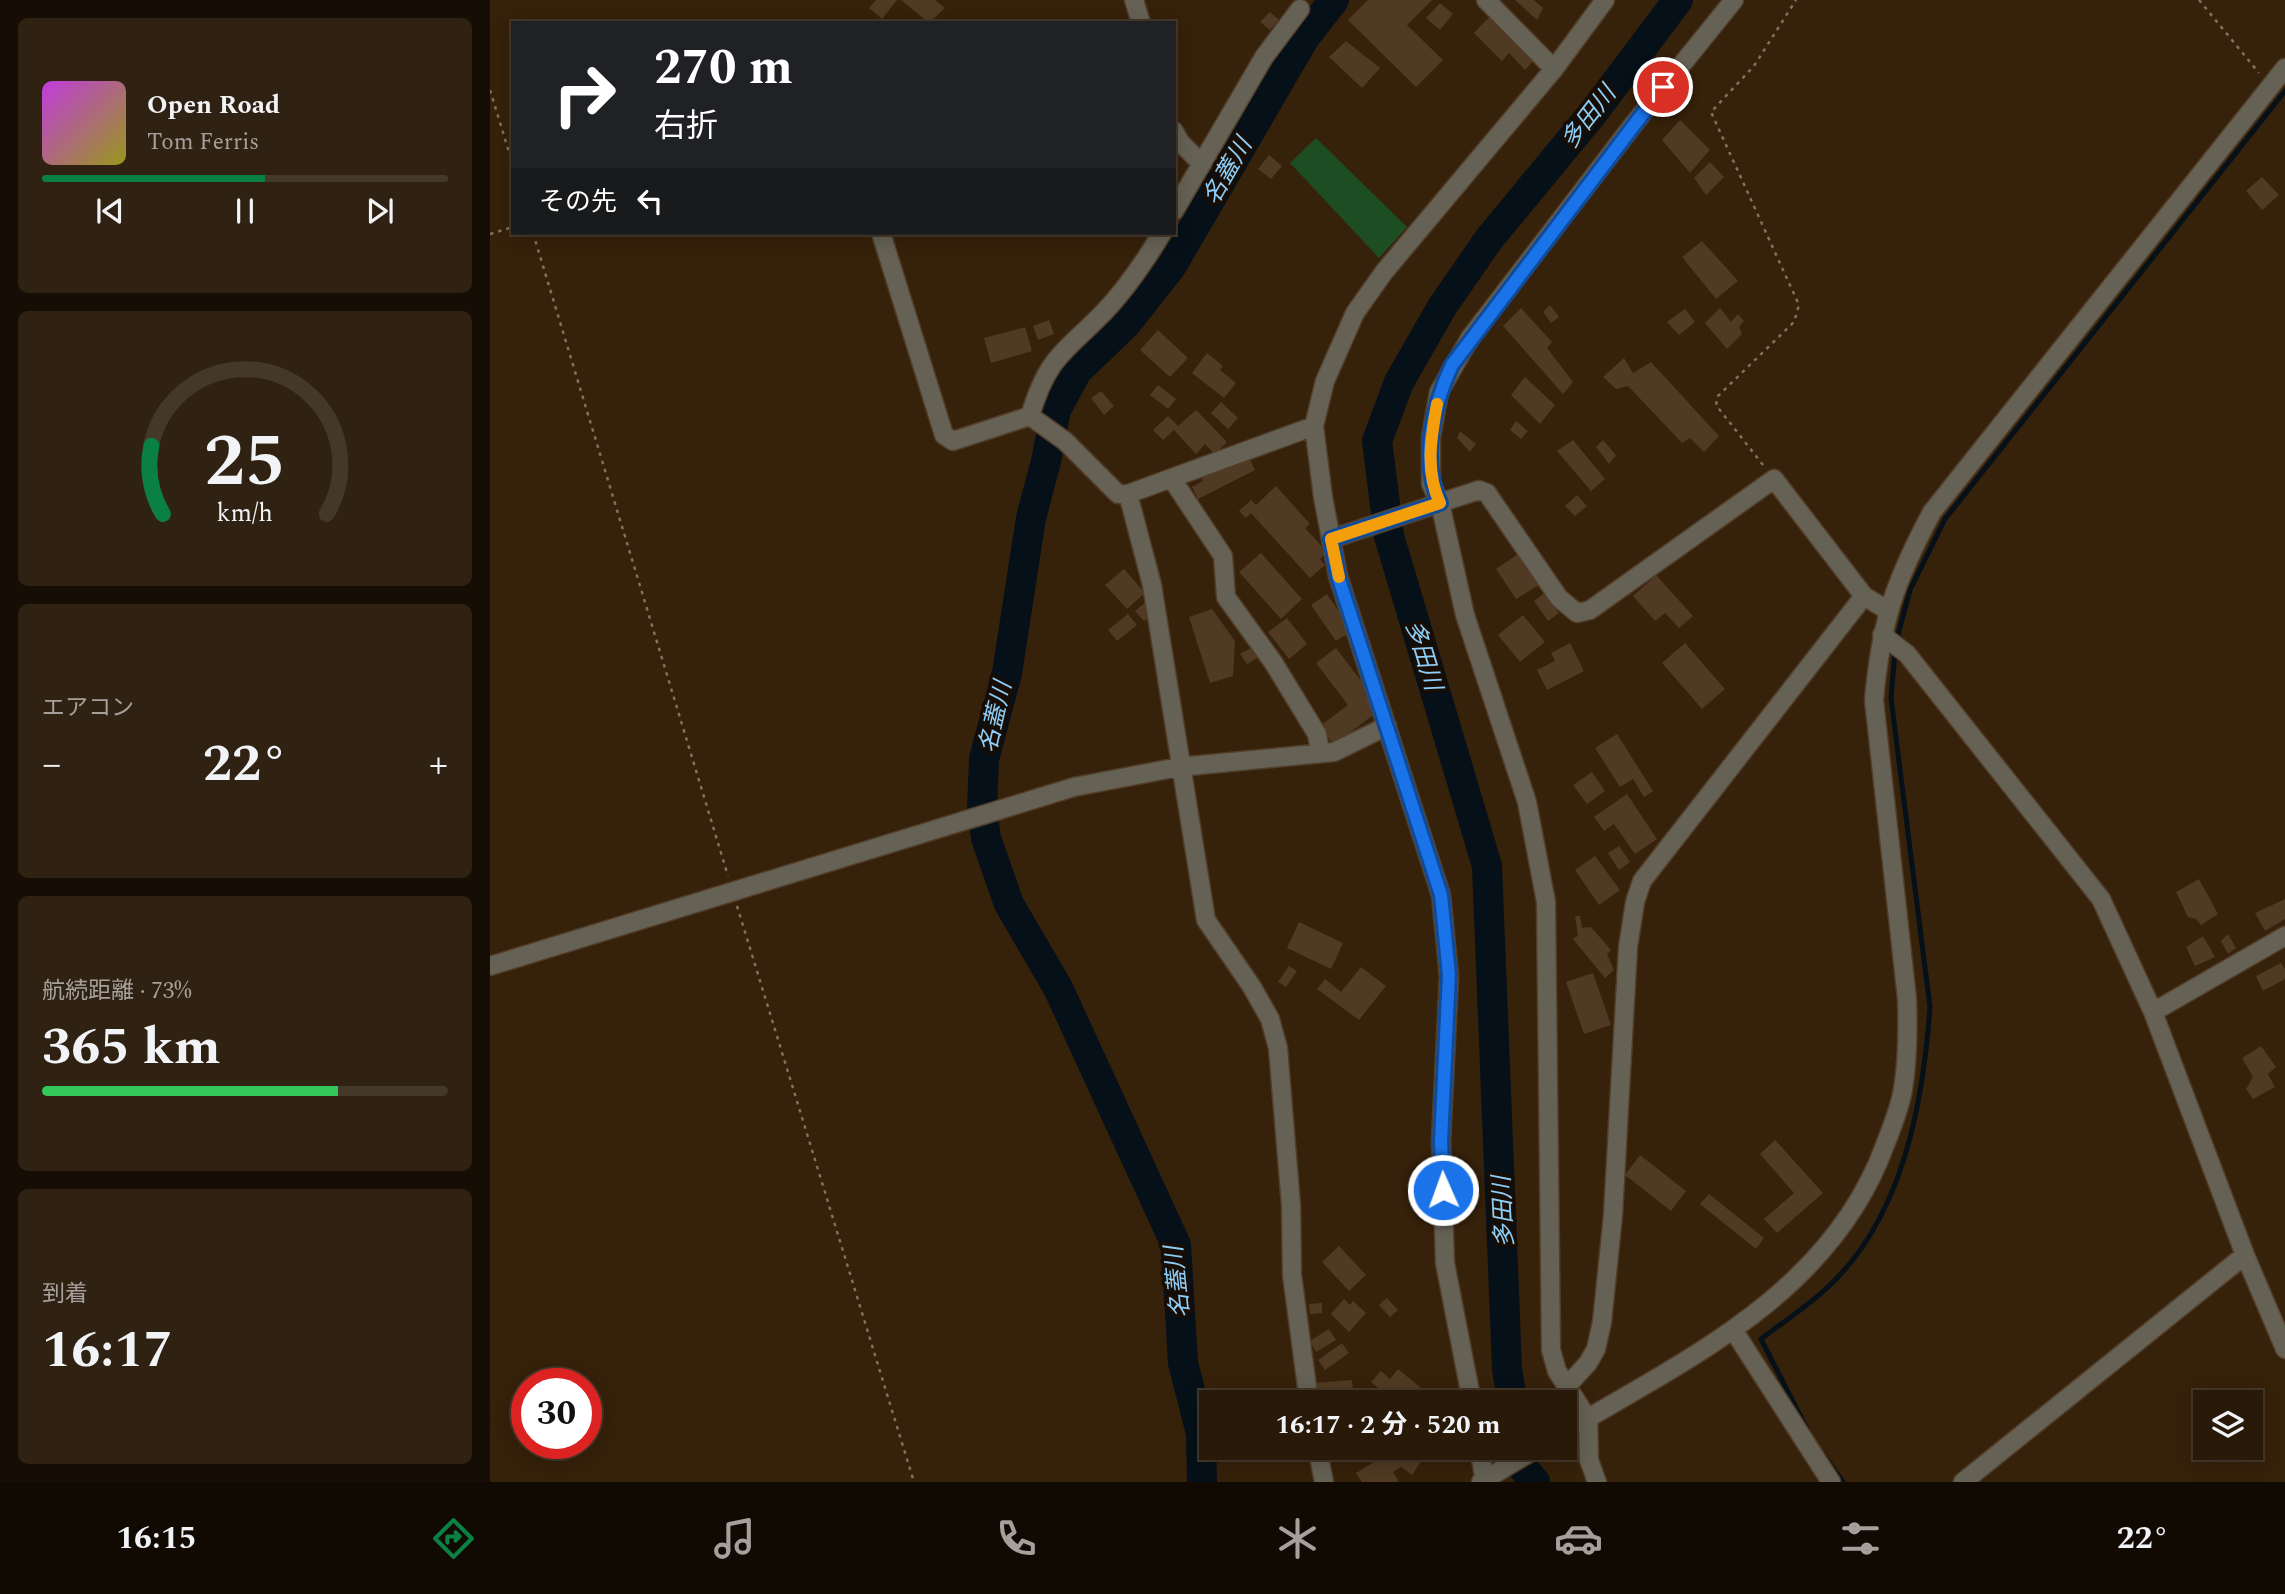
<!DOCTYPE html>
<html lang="ja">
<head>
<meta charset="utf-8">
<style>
	:root { --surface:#281908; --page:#302212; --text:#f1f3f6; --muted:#a5a09c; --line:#443829; --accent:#0b8043 }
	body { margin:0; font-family:Spectral,"Noto Sans JP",serif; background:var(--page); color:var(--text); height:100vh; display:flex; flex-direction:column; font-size:26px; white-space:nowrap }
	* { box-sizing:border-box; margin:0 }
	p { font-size:23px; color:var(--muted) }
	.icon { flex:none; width:38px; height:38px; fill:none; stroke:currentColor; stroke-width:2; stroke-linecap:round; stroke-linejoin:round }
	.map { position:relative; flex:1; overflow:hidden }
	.details { display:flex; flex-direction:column; gap:18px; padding:18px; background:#160e04; width:490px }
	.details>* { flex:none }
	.top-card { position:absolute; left:21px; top:21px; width:665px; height:214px; border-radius:0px; box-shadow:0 4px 18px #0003,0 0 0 2px var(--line); background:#202124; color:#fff; overflow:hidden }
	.controls { position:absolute; left:1703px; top:1390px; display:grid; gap:14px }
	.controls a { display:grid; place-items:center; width:70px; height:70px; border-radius:0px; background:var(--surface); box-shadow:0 4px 18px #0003,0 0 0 2px var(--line); font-size:35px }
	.speed { position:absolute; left:21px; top:1368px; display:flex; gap:14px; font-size:35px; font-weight:700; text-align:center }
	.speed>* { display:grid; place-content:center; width:91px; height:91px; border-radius:50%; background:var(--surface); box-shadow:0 4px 18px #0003,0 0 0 2px var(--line); line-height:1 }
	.speed .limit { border:10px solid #d22; background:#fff; color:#111 }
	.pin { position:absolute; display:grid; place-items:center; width:60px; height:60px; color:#fff; margin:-30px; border:4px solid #fff; border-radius:50%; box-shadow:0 2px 7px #0007 }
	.me { position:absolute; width:77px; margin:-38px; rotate:358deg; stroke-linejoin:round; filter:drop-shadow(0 0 5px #0008) }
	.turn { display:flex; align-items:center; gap:24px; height:147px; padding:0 28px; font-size:32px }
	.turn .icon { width:91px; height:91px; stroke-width:2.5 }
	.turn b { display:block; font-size:49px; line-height:60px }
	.then { display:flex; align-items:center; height:66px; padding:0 28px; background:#0003; gap:14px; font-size:26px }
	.big { font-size:52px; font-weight:700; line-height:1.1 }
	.details .widget { flex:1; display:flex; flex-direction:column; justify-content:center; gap:10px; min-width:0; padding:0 24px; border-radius:10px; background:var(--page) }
	.details .dial { align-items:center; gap:0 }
	.dial svg { height:182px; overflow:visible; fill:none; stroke:var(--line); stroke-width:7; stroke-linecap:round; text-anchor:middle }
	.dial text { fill:var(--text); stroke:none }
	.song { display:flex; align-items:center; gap:21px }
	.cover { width:84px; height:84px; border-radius:10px; background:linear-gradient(135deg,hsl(290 70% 55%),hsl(60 70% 35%)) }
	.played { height:7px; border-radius:4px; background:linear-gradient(90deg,var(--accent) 55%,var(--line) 55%) }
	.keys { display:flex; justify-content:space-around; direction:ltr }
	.heat { display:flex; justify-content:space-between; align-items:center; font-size:38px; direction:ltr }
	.charge { height:10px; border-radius:5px; background:linear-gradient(90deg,#34c759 73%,var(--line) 0) }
	.trip { position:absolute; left:709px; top:1390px; width:378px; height:70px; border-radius:0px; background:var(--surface); box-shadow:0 4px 18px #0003,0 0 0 2px var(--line); font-weight:700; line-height:70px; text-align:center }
	.menu { display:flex; height:112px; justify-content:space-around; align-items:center; background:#100a03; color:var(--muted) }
	.menu .icon { width:49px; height:49px }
	.menu .on { color:var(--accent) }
	.menu b { font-size:32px; color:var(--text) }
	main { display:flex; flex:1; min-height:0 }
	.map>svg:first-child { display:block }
	.green { fill:#1d4d22 }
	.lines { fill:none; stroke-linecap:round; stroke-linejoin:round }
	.stream { stroke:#051018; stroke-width:5 }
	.river { stroke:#051018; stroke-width:30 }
	.building { fill:#503a23 }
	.minor-casing { stroke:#513d28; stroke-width:21 }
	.tertiary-casing { stroke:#513d28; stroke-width:21 }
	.path { stroke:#83705d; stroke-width:2.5; stroke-dasharray:3.5 5; stroke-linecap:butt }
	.minor { stroke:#656154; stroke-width:18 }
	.tertiary { stroke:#656154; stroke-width:18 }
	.route-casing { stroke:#114b97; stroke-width:18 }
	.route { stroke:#1a73e8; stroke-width:12 }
	.slow { stroke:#f59e0b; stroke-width:12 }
	.labels { text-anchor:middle; stroke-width:7; stroke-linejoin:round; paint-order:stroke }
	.water-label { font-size:24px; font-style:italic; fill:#8dcef8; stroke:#170d05 }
</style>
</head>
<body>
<main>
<section class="details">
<div class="widget">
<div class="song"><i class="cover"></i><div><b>Open Road</b><p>Tom Ferris</p></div></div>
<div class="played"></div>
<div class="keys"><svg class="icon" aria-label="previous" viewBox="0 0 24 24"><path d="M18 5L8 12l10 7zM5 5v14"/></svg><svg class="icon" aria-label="pause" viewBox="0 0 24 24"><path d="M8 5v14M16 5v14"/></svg><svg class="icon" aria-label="next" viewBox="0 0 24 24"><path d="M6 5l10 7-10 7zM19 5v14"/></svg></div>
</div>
<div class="widget dial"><svg viewBox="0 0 100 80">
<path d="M14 69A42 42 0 1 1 86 69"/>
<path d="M14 69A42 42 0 0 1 9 39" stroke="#0b8043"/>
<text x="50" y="56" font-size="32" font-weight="700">25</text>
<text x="50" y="72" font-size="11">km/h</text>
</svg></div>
<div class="widget"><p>エアコン</p>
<div class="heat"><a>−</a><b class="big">22°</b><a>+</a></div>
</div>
<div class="widget"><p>航続距離 · 73%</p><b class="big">365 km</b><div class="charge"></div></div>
<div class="widget"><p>到着</p><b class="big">16:17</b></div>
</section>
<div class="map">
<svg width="1795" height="1482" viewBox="0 0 1795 1482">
	<rect width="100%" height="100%" fill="#36210a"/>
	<path class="green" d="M826,138L917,227L889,258L800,163Z"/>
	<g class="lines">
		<path class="stream" d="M1406,642L1420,590L1455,519L1795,91
			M1318,1431L1271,1339C1293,1322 1318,1306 1338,1287C1413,1217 1433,1104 1440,1007L1401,698L1405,652
			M1333,1454L1353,1482"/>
		<path class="river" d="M1022,1402L1017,1368L997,866L899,536L887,441L909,382L952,307L999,239L1103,113L1188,0
			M1028,1447L1031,1465L1045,1482
			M712,1482L711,1433L693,1363L686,1245L568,988L519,904L496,838L492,810L494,759L517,673L541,518L556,461L566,410L587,371L636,324L681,267L815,37L844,0"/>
	</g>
	<path class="building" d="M386,0H407L392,19L379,8Z
		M411,0H445L455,8L439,23Z
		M878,0H942L917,25L953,60L926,87L858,20Z
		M1025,0H1044L1053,8L1047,20Z
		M950,3L963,14L950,30L936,18Z
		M780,12L789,20L780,30L770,22Z
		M1001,15L1045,59L1035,70L1019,53L1012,61L984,33Z
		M856,41L890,68L872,88L839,57Z
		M1190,120L1220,150L1200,173L1172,140Z
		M779,155L792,166L781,179L768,169Z
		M1220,162L1234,177L1216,195L1204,178Z
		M1772,177L1789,195L1772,210L1756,191Z
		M1212,241L1248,281L1226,299L1192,257Z
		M1060,305L1069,317L1061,323L1053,312Z
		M1031,308L1062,342L1057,348L1083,382L1073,394L1013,326Z
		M1230,308L1241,322L1248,314L1254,321L1249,327L1252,334L1237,349L1215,323Z
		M1195,309L1205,322L1189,335L1177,322Z
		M559,320L564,334L548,340L543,326Z
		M535,327L542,351L501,363L494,338Z
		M668,330L698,358L680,377L650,350Z
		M717,353L733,366L730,370L746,383L734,398L702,373Z
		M1134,358L1143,373L1161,362L1229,436L1214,452L1200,438L1192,443L1138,386L1126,389L1113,377Z
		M1035,377L1065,405L1050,424L1021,395Z
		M668,385L686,399L678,409L660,395Z
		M611,391L624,406L614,415L601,398Z
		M731,402L748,418L738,429L721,413Z
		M706,410L737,442L725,454L715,444L706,454L684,430L673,440L663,430L678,416L688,426Z
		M1026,421L1038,431L1031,439L1020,430Z
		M970,431L986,444L980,452L967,438Z
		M1083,440L1115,479L1101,491L1067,451Z
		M1113,440L1126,455L1119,464L1106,447Z
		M757,453L765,470L708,499L702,487L713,481L710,476Z
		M786,486L820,524L815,528L837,552L830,559L835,565L820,578L761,513L756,518L749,511L761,500L766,505Z
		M1087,495L1097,506L1085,516L1075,506Z
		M771,553L812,599L791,619L749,572Z
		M1028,554L1049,585L1026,599L1006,569Z
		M634,569L655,593L637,609L615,585Z
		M1166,575L1203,616L1189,628L1175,613L1165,621L1143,596Z
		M1055,593L1069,613L1058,621L1044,601Z
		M837,594L862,631L846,641L821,605Z
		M656,602L664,612L654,621L645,611Z
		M722,609L745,641L743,676L720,683L699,617Z
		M638,614L647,625L627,641L618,630Z
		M1033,615L1055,642L1030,662L1008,635Z
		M797,618L817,644L799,659L778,632Z
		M1080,643L1094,671L1057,690L1047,670L1065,661L1061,653Z
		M1195,643L1235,689L1212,709L1172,663Z
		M766,645L772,655L757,664L750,654Z
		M846,648L878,690L874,693L887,712L844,745L830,726L858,705L826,663Z
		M1127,734L1163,791L1154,797L1143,779L1130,787L1105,748Z
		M1102,772L1115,791L1097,804L1083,785Z
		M1137,794L1167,839L1145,854L1124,824L1114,831L1104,817Z
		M1129,846L1140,862L1129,870L1118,853Z
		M1105,856L1130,890L1109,905L1085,870Z
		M1709,879L1728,914L1711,925L1706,919L1698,917L1686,892Z
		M1795,899V919L1775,931L1765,913Z
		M1085,916H1090L1092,928L1101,927L1121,950L1117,954L1124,970L1115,978L1083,939L1088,935Z
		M809,922L853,943L841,969L797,948Z
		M1738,934L1746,948L1738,954L1731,941Z
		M1713,936L1725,957L1705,966L1696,947Z
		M1791,963L1795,969V979L1773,991L1766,976Z
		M799,966L807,971L796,987L788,982Z
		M871,967L896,986L869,1020L827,989L835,979L851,992Z
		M1103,973L1121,1025L1094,1034L1076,982Z
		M1771,1046L1786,1067L1778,1074L1785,1087L1763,1099L1756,1089L1763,1077L1752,1058Z
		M1285,1140L1333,1193L1287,1233L1274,1219L1304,1193L1270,1154Z
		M1150,1155L1196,1191L1181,1211L1135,1175Z
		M1219,1194L1274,1238L1266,1249L1210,1204Z
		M849,1246L876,1275L859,1291L832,1262Z
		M897,1298L908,1310L900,1317L889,1305Z
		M854,1299L860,1305L863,1301L876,1313L859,1332L841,1314Z
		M832,1303V1313L820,1314L819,1304Z
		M839,1329L846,1340L826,1352L820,1341Z
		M852,1343L859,1353L835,1370L828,1360Z
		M908,1369L931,1388L919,1402H905L881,1382L891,1371L900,1379Z
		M862,1380L864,1402H826L824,1383Z
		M902,1447H941L922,1475L911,1467L903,1472L909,1482H872L866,1473L897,1454Z"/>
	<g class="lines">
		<defs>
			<path id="minor" d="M644,0L651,23
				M996,0L1064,69
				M684,131L690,142L712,164
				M684,211L774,57L810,9
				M391,233L454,435L463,441L540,416L575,441L628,494H638L824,426
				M540,416C558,356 573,354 614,312C637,288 655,261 672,233
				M682,479L733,556L736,597L783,662L827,734L830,751
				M638,494L662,585L716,920L762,987L780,1019L788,1048L801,1205L802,1275L819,1402
				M841,539L989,490L997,493L1069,598L1087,613L1100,610L1284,479L1374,596
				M1392,635L1417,654L1611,899L1663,1012L1755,1255L1795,1349
				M0,966L584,787L689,767L844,752L897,726
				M1663,1012L1795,936
				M1244,1331L1341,1482
				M1077,1386L1098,1363L1106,1349L1112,1322L1123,1215L1138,947L1145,902L1152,881L1374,596L1397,610
				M982,1402L955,1263L951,1141L959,976L951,895L848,576L833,497L824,426L835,381L865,313L894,272L1064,69L1115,0
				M827,1447L834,1482
				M989,1447L995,1482
				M1107,1482L1099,1460L1098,1419L1067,1371L1061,1350L1056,902L1037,802L975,615L950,503L941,484V437L949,392L980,338L1143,125L1244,0
				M1473,1482L1755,1255"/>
			<path id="tertiary" d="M1074,1432C1200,1358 1342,1291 1395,1145C1402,1127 1410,1108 1413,1089C1418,1059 1418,1030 1417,999L1384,700C1391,621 1405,581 1442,512L1795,68
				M991,1482L1049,1447"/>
		</defs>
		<use href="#minor" class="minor-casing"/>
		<use href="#tertiary" class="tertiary-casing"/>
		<path class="path" d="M1709,0L1769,73
			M0,90L23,165
			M43,233L238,876
			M0,234L23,227
			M1273,465L1226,405L1228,396L1304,322L1309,305L1221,112L1264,66L1306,0
			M247,906L424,1482"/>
		<use href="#minor" class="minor"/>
		<use href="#tertiary" class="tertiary"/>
	</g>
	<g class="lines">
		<defs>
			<path id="route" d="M953,1190L951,1141L959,975L951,895L848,576L841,539L950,503C930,461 943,405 962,365L1173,87"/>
		</defs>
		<use href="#route" class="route-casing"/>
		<use href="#route" class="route"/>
		<path class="slow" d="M849,577L841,539L950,503C935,472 941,437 947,404"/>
	</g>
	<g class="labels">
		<g class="water-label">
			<text transform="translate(1098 117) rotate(-52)" y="8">多田川</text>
			<text transform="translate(737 171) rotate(-60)" y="8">名蓋川</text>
			<text transform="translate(934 655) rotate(73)" y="8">多田川</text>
			<text transform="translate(505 717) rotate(-77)" y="8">名蓋川</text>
			<text transform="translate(1013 1212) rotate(-93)" y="8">多田川</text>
			<text transform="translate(687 1282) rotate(-96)" y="8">名蓋川</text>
		</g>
	</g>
</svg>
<div class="controls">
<a><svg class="icon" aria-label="layers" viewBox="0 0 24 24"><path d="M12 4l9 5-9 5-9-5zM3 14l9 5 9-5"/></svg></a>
</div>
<div class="speed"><div class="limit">30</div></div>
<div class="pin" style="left:1173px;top:87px;background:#d93025"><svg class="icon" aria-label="arrive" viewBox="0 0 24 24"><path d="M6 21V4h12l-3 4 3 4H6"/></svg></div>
<svg class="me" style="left:953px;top:1190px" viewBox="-20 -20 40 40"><circle r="17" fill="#1a73e8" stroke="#fff" stroke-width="3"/><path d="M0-11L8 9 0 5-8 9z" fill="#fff"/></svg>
<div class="trip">16:17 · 2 分 · 520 m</div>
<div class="top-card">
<div class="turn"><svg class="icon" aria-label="right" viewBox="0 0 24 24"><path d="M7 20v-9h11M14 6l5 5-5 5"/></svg><div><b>270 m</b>右折</div></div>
<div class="then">その先<svg class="icon" aria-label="left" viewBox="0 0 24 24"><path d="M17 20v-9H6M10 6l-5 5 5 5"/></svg></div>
</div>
</div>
</main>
<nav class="menu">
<b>16:15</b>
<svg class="icon on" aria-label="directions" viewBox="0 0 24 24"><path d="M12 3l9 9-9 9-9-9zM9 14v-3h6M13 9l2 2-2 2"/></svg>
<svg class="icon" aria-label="music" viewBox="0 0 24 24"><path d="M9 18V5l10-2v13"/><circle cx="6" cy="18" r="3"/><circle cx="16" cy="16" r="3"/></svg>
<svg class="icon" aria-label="phone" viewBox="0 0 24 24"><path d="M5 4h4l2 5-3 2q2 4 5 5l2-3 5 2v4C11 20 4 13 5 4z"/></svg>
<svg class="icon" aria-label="climate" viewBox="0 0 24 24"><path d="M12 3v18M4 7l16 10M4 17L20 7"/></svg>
<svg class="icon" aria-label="car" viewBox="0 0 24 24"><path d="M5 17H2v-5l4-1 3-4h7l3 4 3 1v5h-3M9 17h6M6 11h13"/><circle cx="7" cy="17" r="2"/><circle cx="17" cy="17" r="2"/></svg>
<svg class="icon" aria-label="filters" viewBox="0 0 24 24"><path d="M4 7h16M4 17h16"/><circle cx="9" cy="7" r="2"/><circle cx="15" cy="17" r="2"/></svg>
<b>22°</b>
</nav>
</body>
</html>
